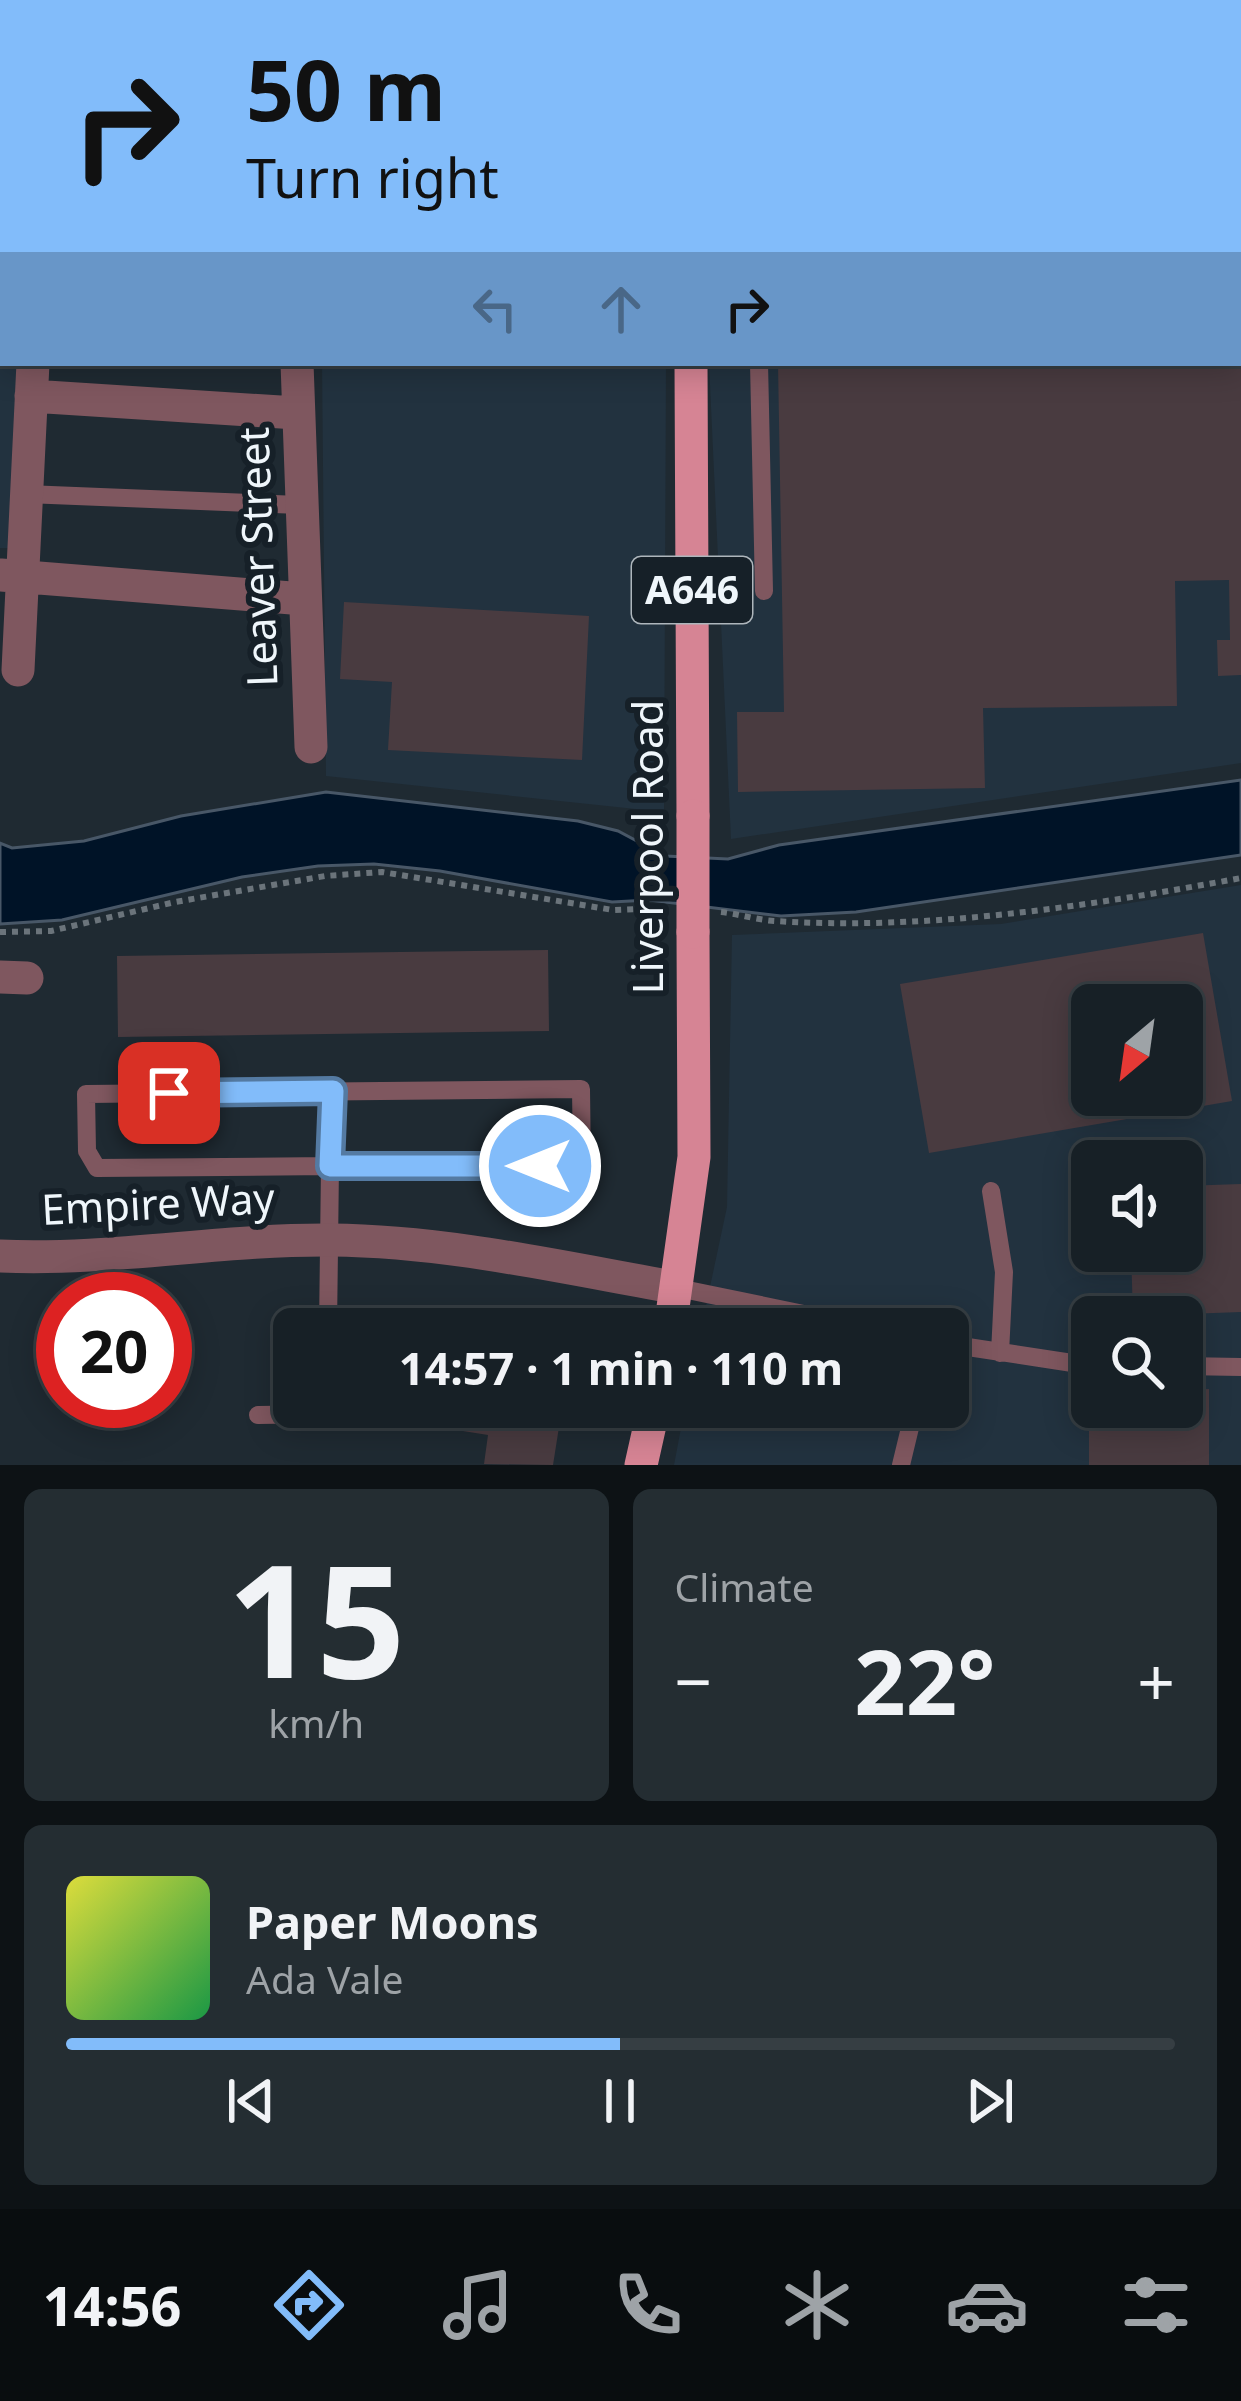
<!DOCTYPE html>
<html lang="en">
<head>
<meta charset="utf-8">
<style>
	:root { --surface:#172026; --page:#242d32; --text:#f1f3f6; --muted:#9ea3a7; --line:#363e43; --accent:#82bcfa }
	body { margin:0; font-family:"Noto Sans",sans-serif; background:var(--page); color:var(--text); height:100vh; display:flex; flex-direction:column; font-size:45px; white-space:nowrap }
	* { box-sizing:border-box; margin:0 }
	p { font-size:39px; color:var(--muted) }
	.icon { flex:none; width:66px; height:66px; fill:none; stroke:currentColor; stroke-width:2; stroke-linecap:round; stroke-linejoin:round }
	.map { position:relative; height:1465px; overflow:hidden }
	.panel { display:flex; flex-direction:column; gap:24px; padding:24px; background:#0d1215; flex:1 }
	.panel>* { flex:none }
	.banner { position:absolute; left:0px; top:0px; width:1242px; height:366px; box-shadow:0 6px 30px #0003,0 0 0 3px var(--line); background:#82bcfa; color:#111; overflow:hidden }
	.needle { width:78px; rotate:209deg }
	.controls { position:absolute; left:1071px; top:984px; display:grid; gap:24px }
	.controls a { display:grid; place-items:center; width:132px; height:132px; border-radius:18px; background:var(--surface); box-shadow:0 6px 30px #0003,0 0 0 3px var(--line); font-size:60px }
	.speed { position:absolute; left:36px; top:1272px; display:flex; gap:24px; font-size:60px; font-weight:700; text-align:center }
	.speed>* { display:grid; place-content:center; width:156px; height:156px; border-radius:50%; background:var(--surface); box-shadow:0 6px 30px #0003,0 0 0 3px var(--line); line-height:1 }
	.speed .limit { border:18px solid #d22; background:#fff; color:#111 }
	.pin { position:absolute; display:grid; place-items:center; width:102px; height:102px; color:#fff; margin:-51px; border-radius:24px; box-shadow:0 6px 18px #0006 }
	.me { position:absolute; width:132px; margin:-66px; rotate:270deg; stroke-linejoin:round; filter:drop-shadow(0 0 9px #0008) }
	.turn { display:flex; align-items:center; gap:42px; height:252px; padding:0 48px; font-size:54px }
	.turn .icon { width:156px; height:156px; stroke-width:2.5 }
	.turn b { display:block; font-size:84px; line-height:102px }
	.lanes { display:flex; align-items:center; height:114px; padding:0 48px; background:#0003; justify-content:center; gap:60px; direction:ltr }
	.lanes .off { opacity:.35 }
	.big { font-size:90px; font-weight:700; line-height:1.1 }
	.panel .tile { flex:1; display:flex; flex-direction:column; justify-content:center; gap:18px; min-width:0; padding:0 42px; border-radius:18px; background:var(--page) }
	.panel .dial { align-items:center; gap:0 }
	.dial b { font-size:156px; line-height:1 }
	.song { display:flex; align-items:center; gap:36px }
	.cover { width:144px; height:144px; border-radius:18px; background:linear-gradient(135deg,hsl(60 70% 55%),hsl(140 70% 35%)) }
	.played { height:12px; border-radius:6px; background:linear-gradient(90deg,var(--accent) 50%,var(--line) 50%) }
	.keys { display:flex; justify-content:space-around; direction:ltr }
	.heat { display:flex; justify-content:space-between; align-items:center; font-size:66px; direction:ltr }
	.panel .tiles { flex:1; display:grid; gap:24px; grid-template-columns:1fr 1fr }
	.tile:last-child { grid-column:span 2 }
	.trip { position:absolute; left:273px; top:1308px; width:696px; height:120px; border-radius:18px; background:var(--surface); box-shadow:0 6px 30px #0003,0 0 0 3px var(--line); font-weight:700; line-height:120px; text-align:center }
	.tabs { display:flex; height:192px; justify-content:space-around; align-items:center; background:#090d0f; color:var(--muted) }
	.tabs .icon { width:84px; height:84px }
	.tabs .selected { color:var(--accent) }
	.tabs b { font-size:54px; color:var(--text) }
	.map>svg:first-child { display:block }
	.built { fill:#22323f; fill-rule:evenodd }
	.water { fill:#001327; stroke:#485767; stroke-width:3 }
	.building { fill:#493b40; fill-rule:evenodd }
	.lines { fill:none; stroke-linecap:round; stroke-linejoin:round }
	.path { stroke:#6b747b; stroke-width:6; stroke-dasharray:6 6; stroke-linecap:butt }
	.service { stroke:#7f575f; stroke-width:18 }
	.minor { stroke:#7f575f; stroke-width:33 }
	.primary { stroke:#d68494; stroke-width:33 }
	.primary-bridge { stroke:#d68494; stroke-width:33 }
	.route-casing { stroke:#547aa2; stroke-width:30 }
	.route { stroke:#82bcfa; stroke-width:21 }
	.labels { text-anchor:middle; stroke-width:12; stroke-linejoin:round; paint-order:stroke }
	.shield { fill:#162028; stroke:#aeb6bc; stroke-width:3 }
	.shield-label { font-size:39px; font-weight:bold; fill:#eff6fb }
	.street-label { font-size:42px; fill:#eff6fb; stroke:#162028 }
</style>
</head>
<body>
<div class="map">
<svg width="1241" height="1465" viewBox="0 0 1241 1465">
	<rect width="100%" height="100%" fill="#1f2a32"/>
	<path class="built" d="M788,0H1241V763L731,839L709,363H1239V3Z
		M0,230L3,363H19L10,548H0Z
		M322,363H666L664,812L326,776Z
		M1241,885V1465H674L685,1407H948V1329H701L727,1207L732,935L1001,924ZM1092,1005H1182V1095H1092ZM1092,1161H1182V1251H1092ZM1092,1317H1182V1407H1092Z"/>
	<path class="water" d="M1241,780V855L856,912L781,916L649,900L612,902L440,871L374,864L318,866L242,877L62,920L0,924V843L12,848L84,841L181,816L326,792L578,821L618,831L665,856L728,859L779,845Z"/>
	<path class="building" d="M778,363H1241V675L1218,676L1217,640H1230L1229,580L1175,581L1177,706L983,708L985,788L738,792L737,712H784Z
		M344,602L589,616L582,760L388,750L392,682L340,679Z
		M1203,933L1232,1101L929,1153L900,984ZM1092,1005H1182V1095H1092Z
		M548,950L549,1031L118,1037L117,956Z
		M1241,1184V1312L1133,1316L1131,1251H1182V1186Z
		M417,1307L538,1326V1329H414Z
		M1209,1389V1465H1089V1407H1182V1390Z
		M402,1407H555L552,1423L559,1427L553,1465L484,1464L488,1435L400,1421Z"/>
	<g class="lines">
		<path class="path" d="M170,3L172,0
			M0,93H3
			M721,912C739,914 757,920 775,921C930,931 1089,906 1241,878
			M0,932L51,931L175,902L325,876L382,872L613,910L666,908"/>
		<path class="service" d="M1239,324L1241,325
			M759,363L764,591
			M26,494L300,505
			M991,1191L1004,1272L1000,1353
			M678,1288L876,1329
			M328,1329L330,1166L97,1168L87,1151L86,1094L581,1089L582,1166H330L333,1091
			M948,1344L1092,1366
			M1182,1366L1241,1367
			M258,1415L325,1414V1407
			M901,1465L915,1407"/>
		<path class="minor" d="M297,0V3
			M0,208L3,209
			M297,363L311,747
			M31,396L296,413
			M1,575L304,599
			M18,670L33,363
			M0,977L27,978
			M0,1256C110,1261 221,1239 331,1240C448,1241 564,1268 678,1288"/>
		<path class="primary" d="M685,0V3
			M691,363L693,816
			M670,1329L694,1157L693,932
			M641,1465L654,1407"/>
		<path class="primary-bridge" d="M693,816V932"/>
	</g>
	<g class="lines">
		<defs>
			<path id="route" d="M169,1093L333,1091L330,1166H540"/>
		</defs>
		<use href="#route" class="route-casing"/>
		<use href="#route" class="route"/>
	</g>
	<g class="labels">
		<rect class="shield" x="632" y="557" width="120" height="66" rx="9"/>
		<g class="shield-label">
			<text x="692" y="604">A646</text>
		</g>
		<g class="street-label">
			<text transform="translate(258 557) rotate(-92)" y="15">Leaver Street</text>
			<text transform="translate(648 847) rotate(-90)" y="15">Liverpool Road</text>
			<text transform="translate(158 1204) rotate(-3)" y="15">Empire Way</text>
		</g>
	</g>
</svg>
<div class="controls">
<a><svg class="needle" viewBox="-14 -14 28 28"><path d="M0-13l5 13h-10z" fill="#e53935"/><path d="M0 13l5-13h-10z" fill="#9ea3a7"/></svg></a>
<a><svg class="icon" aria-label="sound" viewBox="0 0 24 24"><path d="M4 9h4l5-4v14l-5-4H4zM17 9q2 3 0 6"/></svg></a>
<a><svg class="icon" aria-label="search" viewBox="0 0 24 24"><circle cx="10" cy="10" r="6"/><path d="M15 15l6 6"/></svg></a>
</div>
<div class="speed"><div class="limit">20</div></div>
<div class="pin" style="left:169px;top:1093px;background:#d93025"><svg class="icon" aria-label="arrive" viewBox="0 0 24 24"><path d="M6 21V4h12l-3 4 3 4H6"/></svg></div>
<svg class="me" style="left:540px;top:1166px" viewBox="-20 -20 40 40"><circle r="17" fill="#82bcfa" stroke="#fff" stroke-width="3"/><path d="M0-11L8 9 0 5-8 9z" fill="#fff"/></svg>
<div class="trip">14:57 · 1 min · 110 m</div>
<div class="banner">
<div class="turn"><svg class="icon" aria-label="right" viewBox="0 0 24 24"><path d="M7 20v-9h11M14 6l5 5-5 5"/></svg><div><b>50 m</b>Turn right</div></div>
<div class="lanes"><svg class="icon off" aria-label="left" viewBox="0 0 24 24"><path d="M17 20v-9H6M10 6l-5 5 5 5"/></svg><svg class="icon off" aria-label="ahead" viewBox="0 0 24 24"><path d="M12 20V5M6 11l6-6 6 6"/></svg><svg class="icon" aria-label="right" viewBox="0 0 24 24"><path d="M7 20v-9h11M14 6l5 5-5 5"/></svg></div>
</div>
</div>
<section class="panel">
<div class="tiles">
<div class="tile dial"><b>15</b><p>km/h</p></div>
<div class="tile"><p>Climate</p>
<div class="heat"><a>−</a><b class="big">22°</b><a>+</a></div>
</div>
<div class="tile">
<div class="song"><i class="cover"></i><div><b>Paper Moons</b><p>Ada Vale</p></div></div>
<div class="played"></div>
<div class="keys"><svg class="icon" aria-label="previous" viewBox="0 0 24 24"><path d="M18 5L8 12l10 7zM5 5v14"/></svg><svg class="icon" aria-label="pause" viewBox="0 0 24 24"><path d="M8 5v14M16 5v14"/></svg><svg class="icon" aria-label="next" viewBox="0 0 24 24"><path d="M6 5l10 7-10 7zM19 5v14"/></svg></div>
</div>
</div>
</section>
<nav class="tabs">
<b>14:56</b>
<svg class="icon selected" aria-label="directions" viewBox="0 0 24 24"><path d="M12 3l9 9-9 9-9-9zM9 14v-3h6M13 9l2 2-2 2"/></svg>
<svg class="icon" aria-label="music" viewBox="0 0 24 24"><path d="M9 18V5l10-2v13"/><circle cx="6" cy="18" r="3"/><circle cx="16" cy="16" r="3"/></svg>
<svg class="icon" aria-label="phone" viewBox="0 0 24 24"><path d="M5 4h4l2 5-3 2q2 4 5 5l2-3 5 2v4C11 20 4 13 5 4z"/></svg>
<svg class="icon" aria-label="climate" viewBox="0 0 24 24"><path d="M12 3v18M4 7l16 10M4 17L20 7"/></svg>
<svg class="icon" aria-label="car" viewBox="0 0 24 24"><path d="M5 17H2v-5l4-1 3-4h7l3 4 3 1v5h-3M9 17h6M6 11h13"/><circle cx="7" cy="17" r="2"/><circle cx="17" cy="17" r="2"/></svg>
<svg class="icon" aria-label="filters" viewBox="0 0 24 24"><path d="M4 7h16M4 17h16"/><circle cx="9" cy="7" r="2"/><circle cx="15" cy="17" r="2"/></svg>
</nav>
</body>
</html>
